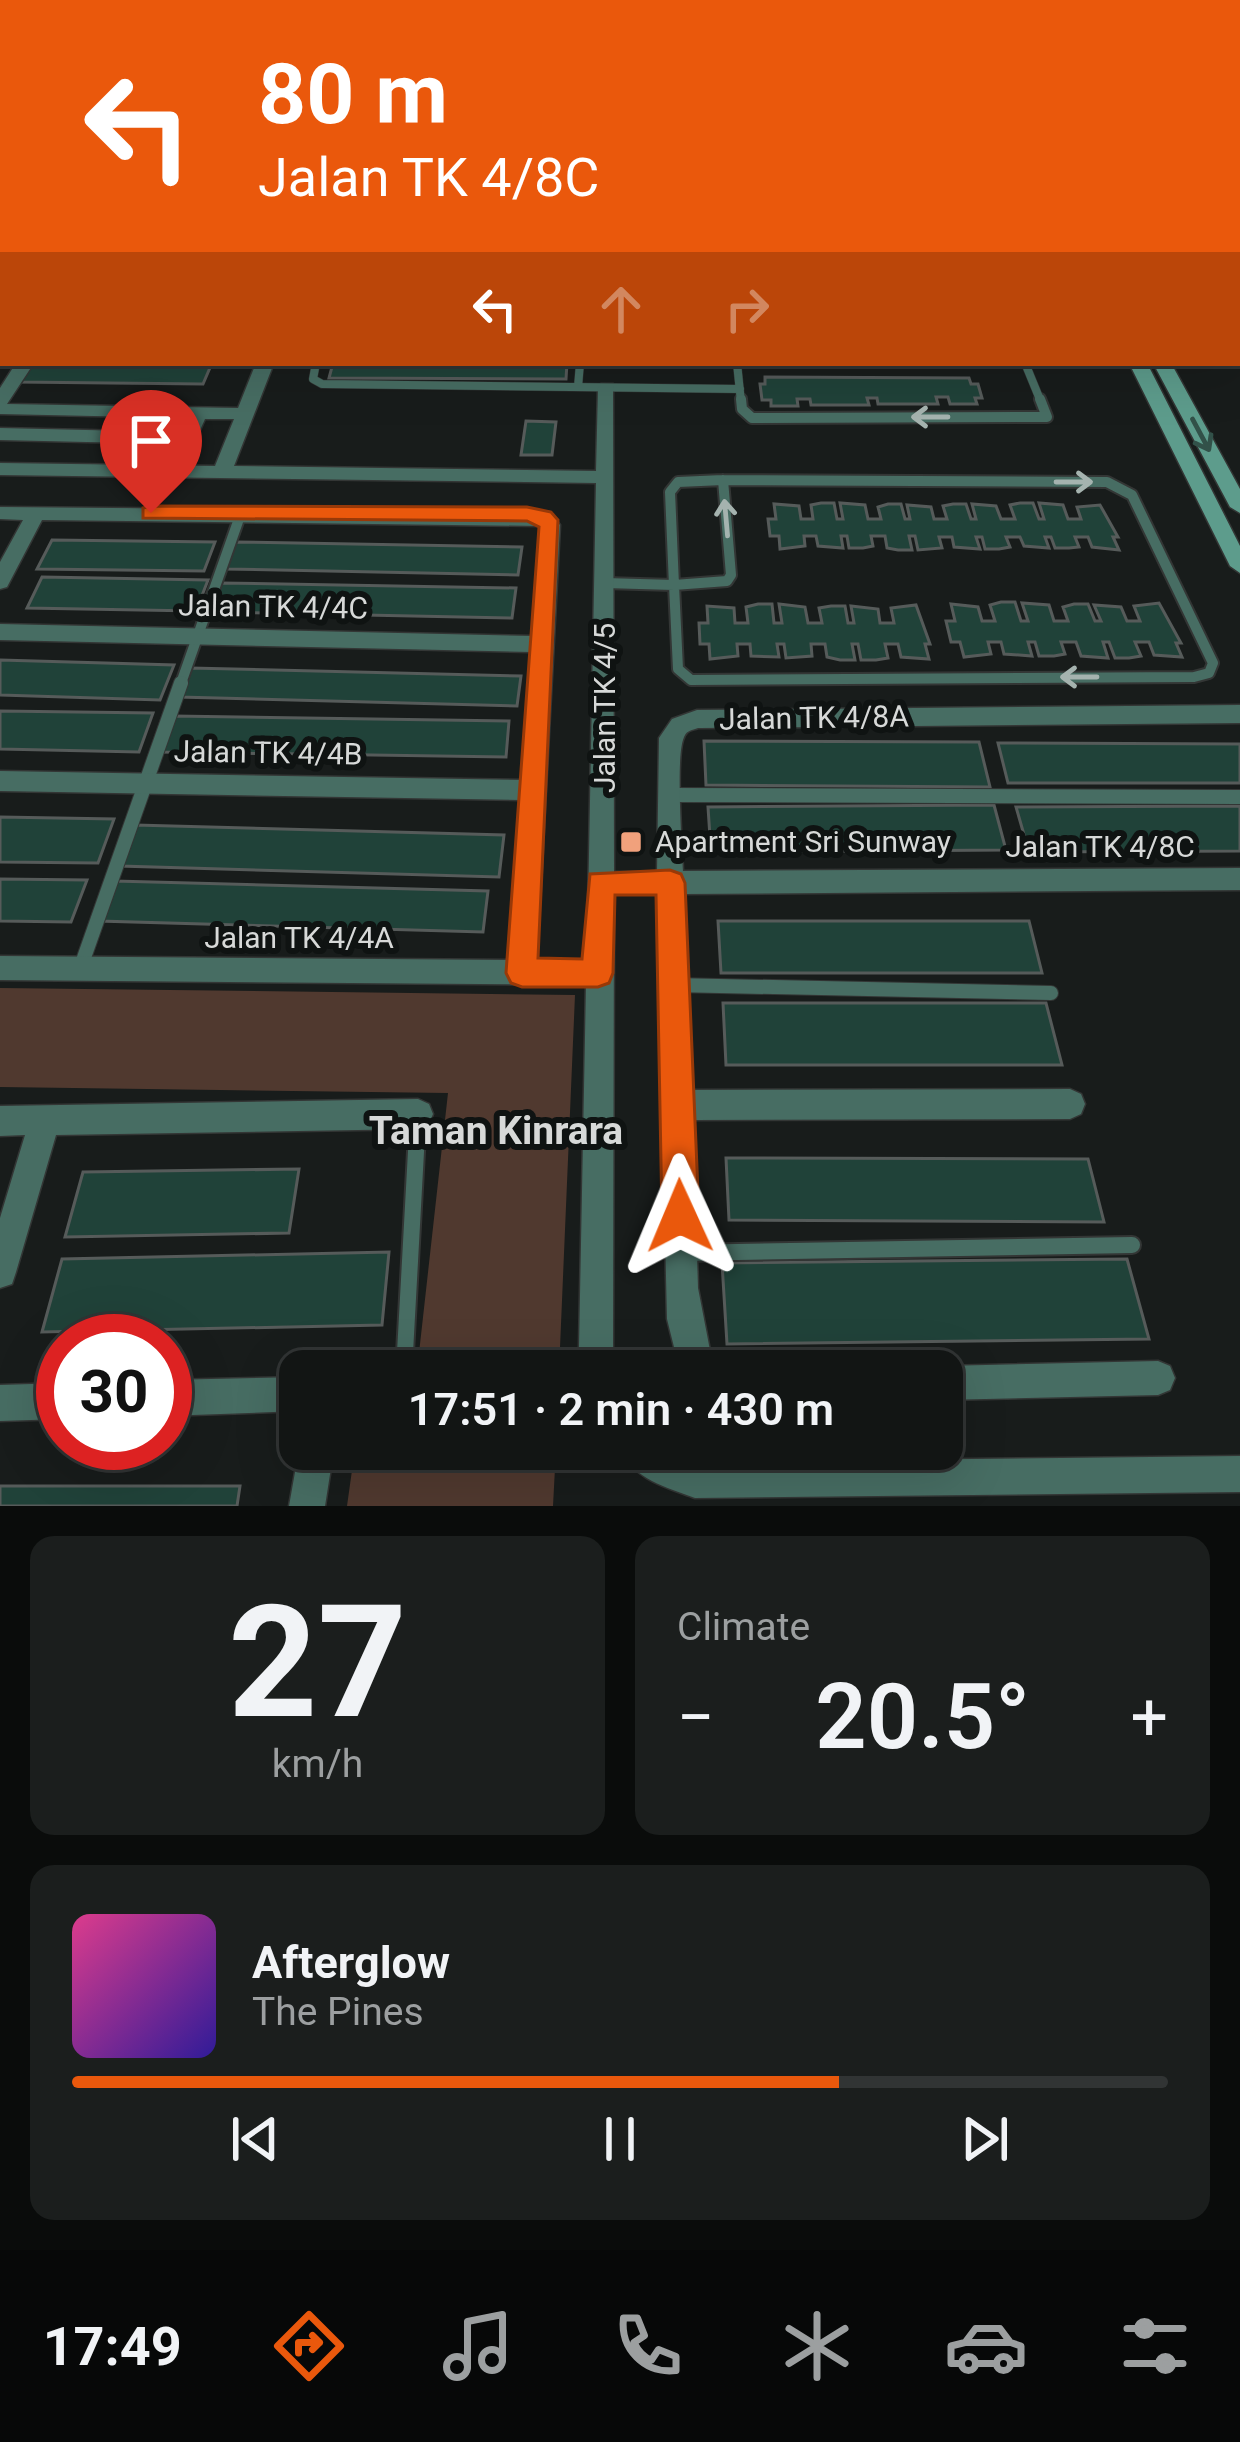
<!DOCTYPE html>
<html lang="en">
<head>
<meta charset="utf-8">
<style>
	:root { --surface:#121514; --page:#1b1e1d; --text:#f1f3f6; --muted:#9c9fa0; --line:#313434; --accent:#ea580c }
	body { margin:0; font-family:Roboto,sans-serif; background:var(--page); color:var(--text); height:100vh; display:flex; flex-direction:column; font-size:45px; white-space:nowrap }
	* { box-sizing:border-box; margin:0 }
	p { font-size:39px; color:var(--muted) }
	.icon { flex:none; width:66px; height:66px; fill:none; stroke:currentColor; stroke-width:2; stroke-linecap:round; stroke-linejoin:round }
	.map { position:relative; height:1506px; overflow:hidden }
	.panel { display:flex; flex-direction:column; gap:30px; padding:30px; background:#0a0c0b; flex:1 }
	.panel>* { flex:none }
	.top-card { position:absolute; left:0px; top:0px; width:1242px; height:366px; box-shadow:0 12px 48px #0002,0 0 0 3px var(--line); background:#ea580c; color:#fff; overflow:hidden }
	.speed { position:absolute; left:36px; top:1314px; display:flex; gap:24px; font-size:60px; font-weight:700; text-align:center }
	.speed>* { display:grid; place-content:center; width:156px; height:156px; border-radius:50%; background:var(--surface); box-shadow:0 12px 48px #0002,0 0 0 3px var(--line); line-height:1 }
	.speed .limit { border:18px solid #d22; background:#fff; color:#111 }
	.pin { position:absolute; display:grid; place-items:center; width:102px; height:102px; color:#fff; margin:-123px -51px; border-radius:50% 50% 50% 0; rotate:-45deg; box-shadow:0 0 12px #0007 }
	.pin .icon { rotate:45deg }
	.me { position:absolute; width:132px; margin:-66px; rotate:359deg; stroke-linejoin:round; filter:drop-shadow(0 0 9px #0008) }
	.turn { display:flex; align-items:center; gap:42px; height:252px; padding:0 60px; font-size:54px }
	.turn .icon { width:156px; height:156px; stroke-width:2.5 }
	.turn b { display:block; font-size:84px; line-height:102px }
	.lanes { display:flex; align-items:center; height:114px; padding:0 60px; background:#0003; justify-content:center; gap:60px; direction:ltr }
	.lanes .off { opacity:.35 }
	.big { font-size:90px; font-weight:600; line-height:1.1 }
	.panel .widget { flex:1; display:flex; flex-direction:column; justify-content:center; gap:18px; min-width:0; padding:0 42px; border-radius:24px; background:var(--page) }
	.panel .dial { align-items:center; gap:0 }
	.dial b { font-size:156px; line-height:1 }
	.song { display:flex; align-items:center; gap:36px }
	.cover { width:144px; height:144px; border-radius:18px; background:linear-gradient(135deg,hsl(330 70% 55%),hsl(250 70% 35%)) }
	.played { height:12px; border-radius:6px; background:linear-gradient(90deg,var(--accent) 70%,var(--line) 70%) }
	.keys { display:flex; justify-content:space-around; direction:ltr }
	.heat { display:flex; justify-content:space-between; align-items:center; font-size:66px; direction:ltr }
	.panel .tiles { flex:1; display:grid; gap:30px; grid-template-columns:1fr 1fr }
	.widget:last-child { grid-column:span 2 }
	.trip { position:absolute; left:279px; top:1350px; width:684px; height:120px; border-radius:24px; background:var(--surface); box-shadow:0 12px 48px #0002,0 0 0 3px var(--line); font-weight:600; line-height:120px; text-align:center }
	.menu { display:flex; height:192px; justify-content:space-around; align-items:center; background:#070808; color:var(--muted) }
	.menu .icon { width:84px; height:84px }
	.menu .active { color:var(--accent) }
	.menu b { font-size:54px; color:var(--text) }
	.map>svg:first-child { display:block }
	.green { fill:#50392f }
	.building { fill:#204239; stroke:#565b5a; stroke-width:3 }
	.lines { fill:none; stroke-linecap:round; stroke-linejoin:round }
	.lane-far3-casing { stroke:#333635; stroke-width:9 }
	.lane-far2-casing { stroke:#333635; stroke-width:14 }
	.lane-far1-casing { stroke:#333635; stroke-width:16 }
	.lane-casing { stroke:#333635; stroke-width:20 }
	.street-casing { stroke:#333635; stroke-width:3 }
	.secondary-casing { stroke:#333635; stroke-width:3 }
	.highway-casing { stroke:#333635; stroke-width:3 }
	.lane-far3 { stroke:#476d63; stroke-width:8 }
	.lane-far2 { stroke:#476d63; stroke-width:10 }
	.lane-far1 { stroke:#476d63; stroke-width:14 }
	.lane { stroke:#476d63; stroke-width:16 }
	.street { fill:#476d63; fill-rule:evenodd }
	.secondary { fill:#5d9c8c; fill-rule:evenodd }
	.highway { fill:#7de3ca; fill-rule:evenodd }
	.oneway { stroke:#a5b3af }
	.oneway2 { stroke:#325149 }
	.route { fill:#ea580c; stroke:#983908; stroke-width:3 }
	.poi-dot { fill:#f1a17c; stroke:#0f1312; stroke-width:4.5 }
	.labels { text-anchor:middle; stroke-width:12; stroke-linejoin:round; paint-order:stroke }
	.street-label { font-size:30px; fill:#d7d9d8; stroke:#0f1312 }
	.poi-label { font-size:30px; fill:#d7d9d8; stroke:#0f1312; text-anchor:start }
	.near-neighbourhood-label { font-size:39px; font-weight:bold; fill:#d7d9d8; stroke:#0f1312 }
</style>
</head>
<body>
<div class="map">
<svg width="1240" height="1506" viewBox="0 0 1240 1506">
	<rect width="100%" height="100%" fill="#181c1b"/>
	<path class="green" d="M0,988L575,995L559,1371H417L448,1093L0,1087Z
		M355,1449H556L553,1506H347Z"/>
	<path class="building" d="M30,363H212L203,384L18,382Z
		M333,363H567L566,379L329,378Z
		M765,377L969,378L971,384H978L982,398H975L977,404H950L948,397H936L938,404H878L877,398H867L869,405H811L810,399H797L798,406H771V400H762L760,384H765Z
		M526,421L556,422L552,455H521Z
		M821,503H834L837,519H843L840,503L865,505L868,519H881L878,507L888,504H901L905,519H910L907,505L931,507L934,519H947L943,506L953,504H966L971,519H976L972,504L996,506L1001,519H1015L1010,505L1020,503H1033L1039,519H1044L1039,503L1063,505L1068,519H1081L1077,507L1100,505L1118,537H1113L1119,550L1092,547L1088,537H1075L1079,547L1069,548H1055L1051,537H1045L1049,548L1024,546L1020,537H1006L1010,547L999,549H985L982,537H976L980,549L954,547L952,537H939L942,548L918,550L915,536H909L912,550H898L887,548L885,536H871L873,546L863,548H849L847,536H841L843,548L818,546L816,536H804L805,546L780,549L779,536H770L768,519H776L774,504L799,506L801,519H813L811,505Z
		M52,540L215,542L204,571L37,569Z
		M235,542L522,547L518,575L226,569Z
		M42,577L208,580L196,611L27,608Z
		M221,583L516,588L512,618L210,612Z
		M1001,602H1015L1021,621H1028L1022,603L1049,605L1054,621H1068L1063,607L1074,604H1088L1095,621H1101L1094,605L1121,607L1127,621H1140L1134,606L1159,603L1181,643H1176L1182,657L1154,655L1149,642H1135L1141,656L1129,658H1115L1109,642H1103L1108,658L1081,656L1076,642H1061L1065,654L1054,656H1039L1035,642H1028L1032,656L1004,654L1001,642H988L991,654L964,657L960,642H951L946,621H955L951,604L978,607L982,621H995L990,605Z
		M758,604H772L774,623H782L779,604L805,607L808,623H822L819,608L831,606H845L848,623H854L851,606L878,609L880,623H894L891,608L916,605L930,644H925L929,659L901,657L898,644H885L888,658L876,660H861L858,644H852L855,660H840L827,657L825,644H811L812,656L786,658L784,644H777L779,657L751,656L750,644H737L738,656L710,659L709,644H700L699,623H708L707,606L734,608L735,623H748L746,607Z
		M0,660L174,665L160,700L0,695Z
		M190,668L521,676L517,706L179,697Z
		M0,711L153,713L139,752L0,749Z
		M173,716L509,721L506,757L160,752Z
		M704,741L979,742L990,787L706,785Z
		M998,743L1240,744V783H1008Z
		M994,805L1006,850L711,852L708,807Z
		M1240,806V851L1029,852L1016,807Z
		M0,817L114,819L98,863L0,862Z
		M135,825L504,835L499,877L120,866Z
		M0,879L87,880L71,922L0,921Z
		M114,881L488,891L483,932L99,921Z
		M718,921H1029L1042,973H721Z
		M723,1003H1046L1062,1065H726Z
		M726,1158L1088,1159L1104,1222L729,1220Z
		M299,1169L289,1233L65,1237L83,1172Z
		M389,1252L382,1325L42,1332L62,1259Z
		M1127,1259L1149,1339L727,1344L722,1263Z
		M0,1486H240L237,1506H0Z"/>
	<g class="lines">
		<defs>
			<path id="lane-far3" d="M316,363L313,379L322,384L740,389
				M737,363L741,402
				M1025,363L1041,402
				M578,387L580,363"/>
			<path id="lane-far2" d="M741,399L742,409L752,418L1047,417L1040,399
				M605,583L674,585
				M674,585L727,581L731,575L723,480
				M674,585L678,669L691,680L1194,677L1209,673L1213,663L1132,495L1107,482L723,480
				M674,585L670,492L678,482L723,480
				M180,686L241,513"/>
			<path id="lane-far1" d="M668,795L1240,797
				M80,969L181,683
				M674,985L1051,993"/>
			<path id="lane" d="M683,1253L1132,1245
				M404,1371L418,1115"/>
			<path id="street" d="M1239,150H1240V158H1239Z
				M1239,169H1240V177H1239Z
				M1239,188H1240V198H1239Z
				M0,213H3V221H0Z
				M3,233V246L0,247V234Z
				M0,269H3V279H0Z
				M1239,303H1240V313H1239Z
				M1239,331H1240V342H1239Z
				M16,363H34L7,404L238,408L256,363H274L234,466L596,471L598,388L601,384H613L614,872H657L659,738L672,719L697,710L1240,705V723L698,728C690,731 686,730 683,740C676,762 682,844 683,871L1240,868V890L683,894L692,1090L1070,1089L1081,1094L1085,1104L1081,1114L1070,1119L693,1120L698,1288L714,1371H680L667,1319L657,894H614L613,1347L618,1371H584L579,1347L586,985L0,980V956L509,960L520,800L0,791V771L522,780L531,652L0,640V624L532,636L540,526L42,520L7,587L0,589V562L23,520L0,519V507L550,512L560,525L537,960H587L596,483L0,475V463L215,466L234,419H205L197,437L173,444L0,440V428L172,432L182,429L187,418L0,414V388Z
				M418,1099L429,1104L433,1114L429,1124L418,1129L56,1135L16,1272L12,1284L0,1288V1218L25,1135L0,1136V1106Z
				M1158,1361L1170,1366L1175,1378L1170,1390L1158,1395L942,1400V1371H930L942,1366Z
				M300,1377V1411L165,1416V1380Z
				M63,1383V1419L0,1421V1385Z
				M300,1444V1449H334L325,1506H289Z
				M621,1449H667L695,1462L1240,1456V1492L695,1498C666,1487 634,1480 621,1449Z"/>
			<path id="secondary" d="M915,0H927L928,3H916Z
				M944,0H956L958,3H946Z
				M1129,363H1147L1240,546V573L1230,566Z
				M1153,363H1171L1240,489V513L1230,507Z"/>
			<path id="highway" d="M1239,26H1240V36H1239Z
				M1239,52H1240V62H1239Z
				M3,139V151L0,152V140Z"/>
		</defs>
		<use href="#lane-far3" class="lane-far3-casing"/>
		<use href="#lane-far2" class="lane-far2-casing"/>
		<use href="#lane-far1" class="lane-far1-casing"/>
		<use href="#lane" class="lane-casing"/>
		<use href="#street" class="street-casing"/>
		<use href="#secondary" class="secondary-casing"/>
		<use href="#highway" class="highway-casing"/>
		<use href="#lane-far3" class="lane-far3"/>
		<use href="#lane-far2" class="lane-far2"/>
		<use href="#lane-far1" class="lane-far1"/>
		<use href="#lane" class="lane"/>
		<use href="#street" class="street"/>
		<use href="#secondary" class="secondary"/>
		<use href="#highway" class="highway"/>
	</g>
	<defs><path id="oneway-shaft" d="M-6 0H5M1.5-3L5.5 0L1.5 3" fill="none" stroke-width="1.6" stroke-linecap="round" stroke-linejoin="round" transform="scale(3)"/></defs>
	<g class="oneway">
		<use href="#oneway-shaft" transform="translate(930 417) rotate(180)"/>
		<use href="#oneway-shaft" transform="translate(1074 482)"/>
		<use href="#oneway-shaft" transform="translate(726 518) rotate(-95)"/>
		<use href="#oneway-shaft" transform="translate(1079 677) rotate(180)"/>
	</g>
	<use class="oneway2" href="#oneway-shaft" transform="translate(1201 435) rotate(62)"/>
	<path class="route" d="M151,506L527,507L551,512L558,520L538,958L582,959L590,874L670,870L681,874L685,883L699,1216L693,1229L680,1234L668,1229L662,1216L656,895H615L613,973L609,983L598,987H522L511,983L506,973L539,527L527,521L143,518V508Z"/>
	<rect class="poi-dot" x="619" y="830" width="24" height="24" rx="6"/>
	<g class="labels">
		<g class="street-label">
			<text transform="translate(273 607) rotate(1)" y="10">Jalan TK 4/4C</text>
			<text transform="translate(605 708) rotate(-90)" y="10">Jalan TK 4/5</text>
			<text transform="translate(814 718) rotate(-1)" y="10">Jalan TK 4/8A</text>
			<text transform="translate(268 753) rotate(1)" y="10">Jalan TK 4/4B</text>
			<text x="1100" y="857">Jalan TK 4/8C</text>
			<text x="299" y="948">Jalan TK 4/4A</text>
		</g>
		<g class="poi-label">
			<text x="655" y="852">Apartment Sri Sunway</text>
		</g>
		<g class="near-neighbourhood-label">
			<text x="496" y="1144">Taman Kinrara</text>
		</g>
	</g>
</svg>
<div class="speed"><div class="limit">30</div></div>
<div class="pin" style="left:151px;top:513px;background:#d93025"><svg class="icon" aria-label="arrive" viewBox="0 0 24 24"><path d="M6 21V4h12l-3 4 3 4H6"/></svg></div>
<svg class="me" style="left:680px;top:1216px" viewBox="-20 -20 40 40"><path d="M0-17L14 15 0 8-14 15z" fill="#ea580c" stroke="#fff" stroke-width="4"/></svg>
<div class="trip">17:51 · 2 min · 430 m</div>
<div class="top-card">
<div class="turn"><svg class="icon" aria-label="left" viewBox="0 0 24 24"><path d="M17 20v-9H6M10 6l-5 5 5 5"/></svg><div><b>80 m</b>Jalan TK 4/8C</div></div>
<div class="lanes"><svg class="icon" aria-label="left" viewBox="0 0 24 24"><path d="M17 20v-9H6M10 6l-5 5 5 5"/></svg><svg class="icon off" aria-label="ahead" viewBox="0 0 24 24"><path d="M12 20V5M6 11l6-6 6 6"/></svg><svg class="icon off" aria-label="right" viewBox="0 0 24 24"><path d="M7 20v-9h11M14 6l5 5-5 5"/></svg></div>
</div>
</div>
<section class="panel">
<div class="tiles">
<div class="widget dial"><b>27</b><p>km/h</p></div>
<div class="widget"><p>Climate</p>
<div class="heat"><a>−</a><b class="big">20.5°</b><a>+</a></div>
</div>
<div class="widget">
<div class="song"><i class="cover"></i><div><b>Afterglow</b><p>The Pines</p></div></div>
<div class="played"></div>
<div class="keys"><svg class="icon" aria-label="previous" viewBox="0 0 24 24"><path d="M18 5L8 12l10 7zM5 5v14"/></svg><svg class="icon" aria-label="pause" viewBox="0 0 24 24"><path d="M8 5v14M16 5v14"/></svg><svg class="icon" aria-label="next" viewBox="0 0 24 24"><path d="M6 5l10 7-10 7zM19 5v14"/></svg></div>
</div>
</div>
</section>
<nav class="menu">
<b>17:49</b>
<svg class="icon active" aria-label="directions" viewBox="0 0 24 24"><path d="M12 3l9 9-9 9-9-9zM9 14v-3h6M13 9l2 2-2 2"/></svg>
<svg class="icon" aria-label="music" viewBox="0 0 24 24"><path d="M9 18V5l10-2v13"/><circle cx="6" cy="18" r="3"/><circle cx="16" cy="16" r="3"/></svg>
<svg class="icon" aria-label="phone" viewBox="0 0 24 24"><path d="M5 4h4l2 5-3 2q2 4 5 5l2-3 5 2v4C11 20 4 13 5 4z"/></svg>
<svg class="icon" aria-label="climate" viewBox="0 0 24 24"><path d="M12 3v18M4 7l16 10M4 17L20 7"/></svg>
<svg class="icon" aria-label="car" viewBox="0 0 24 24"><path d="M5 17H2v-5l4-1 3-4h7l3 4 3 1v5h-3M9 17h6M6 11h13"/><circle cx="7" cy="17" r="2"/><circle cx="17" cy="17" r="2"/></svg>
<svg class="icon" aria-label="filters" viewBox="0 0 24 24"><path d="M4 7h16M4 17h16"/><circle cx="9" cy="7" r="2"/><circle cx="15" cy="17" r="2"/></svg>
</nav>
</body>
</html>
